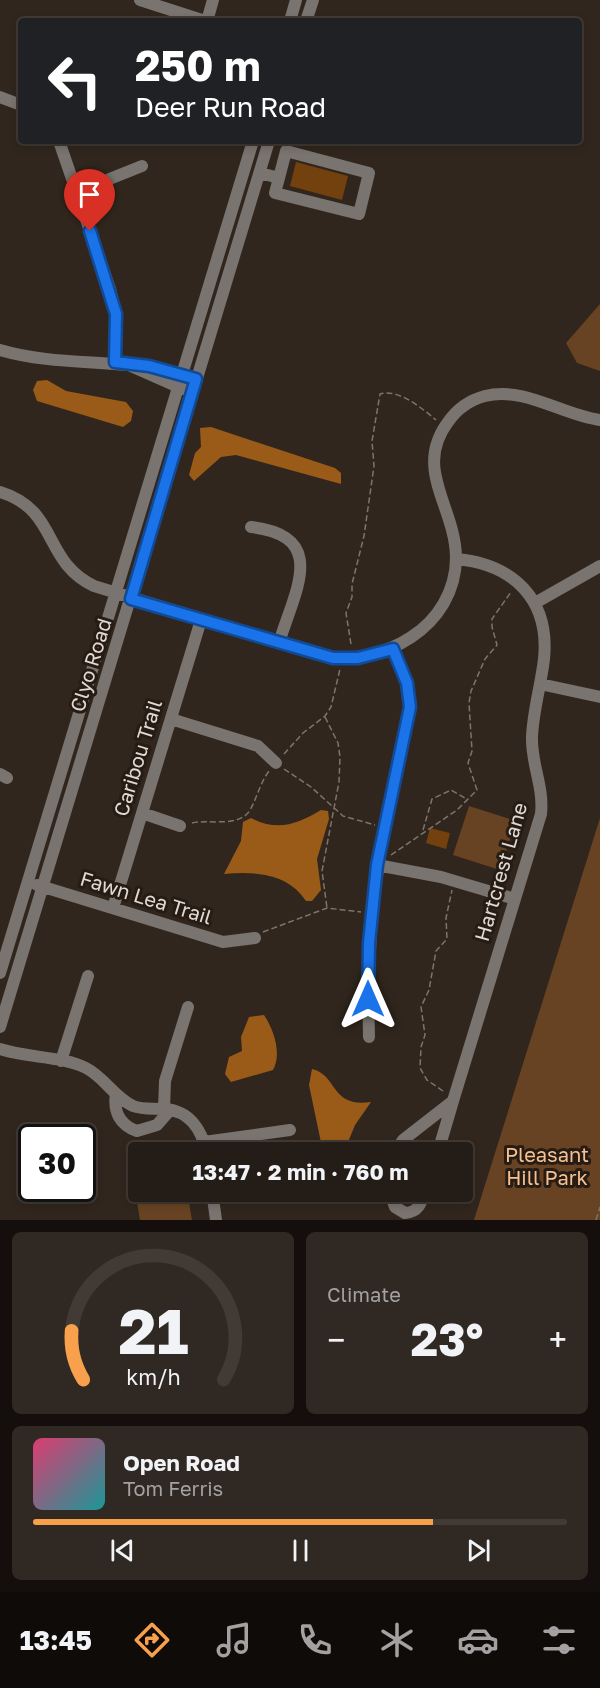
<!DOCTYPE html>
<html lang="en">
<head>
<meta charset="utf-8">
<style>
	:root { --surface:#241c16; --page:#302923; --text:#f1f3f6; --muted:#a3a1a1; --line:#413a35; --accent:#f9a04c }
	body { margin:0; font-family:"Golos Text",sans-serif; background:var(--page); color:var(--text); height:100vh; display:flex; flex-direction:column; font-size:22px; white-space:nowrap }
	* { box-sizing:border-box; margin:0 }
	p { font-size:20px; color:var(--muted) }
	.icon { flex:none; width:33px; height:33px; fill:none; stroke:currentColor; stroke-width:2; stroke-linecap:round; stroke-linejoin:round }
	.map { position:relative; height:1220px; overflow:hidden }
	.details { display:flex; flex-direction:column; gap:12px; padding:12px; background:#140f0c; flex:1 }
	.details>* { flex:none }
	.guide { position:absolute; left:18px; top:18px; width:564px; height:126px; border-radius:6px; box-shadow:0 3px 9px #0003,0 0 0 2px var(--line); background:#202124; color:#fff; overflow:hidden }
	.speed { position:absolute; left:18px; top:1124px; display:flex; gap:12px; font-size:30px; font-weight:700; text-align:center }
	.speed>* { display:grid; place-content:center; width:78px; height:78px; border-radius:50%; background:var(--surface); box-shadow:0 3px 9px #0003,0 0 0 2px var(--line); line-height:1 }
	.speed .limit { border:3px solid #111; border-radius:9px; background:#fff; color:#111 }
	.pin { position:absolute; display:grid; place-items:center; width:51px; height:51px; color:#fff; margin:-62px -26px; border-radius:50% 50% 50% 0; rotate:-45deg; box-shadow:0 0 6px #0007 }
	.pin .icon { rotate:45deg }
	.me { position:absolute; width:66px; margin:-33px; rotate:0deg; stroke-linejoin:round; filter:drop-shadow(0 0 4px #0008) }
	.turn { display:flex; align-items:center; gap:21px; height:126px; padding:0 18px; font-size:27px }
	.turn .icon { width:78px; height:78px; stroke-width:2.5 }
	.turn b { display:block; font-size:42px; line-height:51px }
	.big { font-size:45px; font-weight:700; line-height:1.1 }
	.details .tile { flex:1; display:flex; flex-direction:column; justify-content:center; gap:9px; min-width:0; padding:0 21px; border-radius:9px; background:var(--page) }
	.details .dial { align-items:center; gap:0 }
	.dial svg { height:156px; overflow:visible; fill:none; stroke:var(--line); stroke-width:7; stroke-linecap:round; text-anchor:middle }
	.dial text { fill:var(--text); stroke:none }
	.song { display:flex; align-items:center; gap:18px }
	.cover { width:72px; height:72px; border-radius:9px; background:linear-gradient(135deg,hsl(340 70% 55%),hsl(180 70% 35%)) }
	.played { height:6px; border-radius:3px; background:linear-gradient(90deg,var(--accent) 75%,var(--line) 75%) }
	.keys { display:flex; justify-content:space-around; direction:ltr }
	.heat { display:flex; justify-content:space-between; align-items:center; font-size:33px; direction:ltr }
	.details .tiles { flex:1; display:grid; gap:12px; grid-template-columns:1fr 1fr }
	.tile:last-child { grid-column:span 2 }
	.trip { position:absolute; left:128px; top:1142px; width:345px; height:60px; border-radius:6px; background:var(--surface); box-shadow:0 3px 9px #0003,0 0 0 2px var(--line); font-weight:700; line-height:60px; text-align:center }
	.tab-bar { display:flex; height:96px; justify-content:space-around; align-items:center; background:#0e0b09; color:var(--muted) }
	.tab-bar .icon { width:42px; height:42px }
	.tab-bar .on { color:var(--accent) }
	.tab-bar b { font-size:27px; color:var(--text) }
	.map>svg:first-child { display:block }
	.green { fill:#684323 }
	.water { fill:#9b5b18 }
	.building { fill:#72410e }
	.lines { fill:none; stroke-linecap:round; stroke-linejoin:round }
	.path { stroke:#7d746c; stroke-width:1.5; stroke-dasharray:6 3; stroke-linecap:butt }
	.minor { stroke:#79746f; stroke-width:12 }
	.route-casing { stroke:#114b97; stroke-width:15 }
	.route { stroke:#1a73e8; stroke-width:10 }
	.labels { text-anchor:middle; stroke-width:6; stroke-linejoin:round; paint-order:stroke }
	.street-label { font-size:20px; fill:#e1dad4; stroke:#261c14 }
	.park-label { font-size:20px; fill:#f6c092; stroke:#261c14 }
</style>
</head>
<body>
<div class="map">
<svg width="600" height="1220" viewBox="0 0 600 1220">
	<rect width="100%" height="100%" fill="#30261d"/>
	<path class="green" d="M600,304V371L577,363L566,343Z
		M469,806L516,821L500,870L453,855Z
		M600,818V1220H474Z
		M171,1191H187L192,1220H140L136,1196Z"/>
	<path class="water" d="M47,380L66,391L126,402L133,411L131,421L123,427L37,401L33,390L37,381Z
		M211,427L335,468L341,473V484L236,455L221,457L194,481L189,475L195,453L201,447L200,428Z
		M321,810L328,811L329,819L317,859L321,890L312,901H306C288,873 254,871 224,874L241,841L243,822L251,818C278,832 297,824 321,810Z
		M264,1015C274,1030 282,1054 273,1070L231,1082L225,1074L229,1057L242,1051L241,1037L249,1017Z
		M312,1069C338,1075 330,1108 371,1102L355,1125L344,1152H323L309,1085Z"/>
	<path class="building" d="M296,162L348,176L342,200L290,186Z
		M430,828L450,833L446,849L426,843Z"/>
	<g class="lines">
		<path class="path" d="M351,644L346,613L352,597V584L364,536L374,466L372,441L380,394C398,388 423,409 436,420
			M325,717L338,743L340,757L339,782L322,871L327,908
			M284,754L303,733L325,716L331,707L340,669
			M284,769L311,787L343,816L375,825
			M192,823C207,819 240,828 250,810C257,798 260,783 269,771
			M423,830L432,799L451,790L465,798
			M391,855L457,810L477,790L468,763L472,751L469,703L471,691L485,659L497,645L492,627V619L511,592
			M263,932L327,908L361,912
			M443,1091L427,1080L420,1068L421,1047L425,1035L421,1007L429,990L436,951L447,939L446,918L452,890
			M596,1220L600,1207"/>
		<path class="minor" d="M140,0L205,21
			M207,21L213,0
			M290,21L296,0
			M306,21L313,0
			M0,97L21,105
			M59,141L110,289L116,314L115,362
			M260,173L279,178L275,193L359,214L369,173L286,151L279,178
			M77,192L142,166
			M0,350C61,368 126,357 188,376
			M131,366L183,389
			M0,492C59,510 42,561 94,586L320,655C382,668 456,627 456,557C455,506 413,469 448,422C457,409 470,400 485,396C524,386 562,415 600,420
			M251,527C330,536 294,592 279,643
			M535,603L600,566
			M540,684L600,697
			M171,719L258,746L276,763
			M0,774L7,778
			M142,813L180,826
			M377,865L441,877L515,899
			M37,885L223,942L255,938
			M113,908L201,620
			M0,973L253,141
			M0,1027L269,141
			M369,1037L368,981L373,902L384,829L410,707L407,683L393,649
			M0,1049C27,1058 62,1056 86,1068C104,1077 114,1097 133,1106C143,1110 154,1108 165,1109C189,1111 202,1129 206,1152
			M61,1061L88,976
			M116,1094C113,1112 120,1125 137,1131L157,1125L170,1110
			M453,1101L541,814C544,786 531,764 532,737C533,711 541,685 544,659C550,599 513,564 456,559
			M164,1109L165,1081L188,1007
			M204,1142L290,1130
			M395,1152L403,1140L453,1101L438,1152
			M212,1191L216,1220
			M389,1191L395,1207L405,1213C419,1212 421,1203 425,1191"/>
	</g>
	<g class="lines">
		<defs>
			<path id="route" d="M90,231L116,314L115,362L149,366L196,379L131,599L333,658H358L393,649L407,683L410,707L377,865L369,943L368,999"/>
		</defs>
		<use href="#route" class="route-casing"/>
		<use href="#route" class="route"/>
	</g>
	<g class="labels">
		<g class="street-label">
			<text transform="translate(91 665) rotate(-73)" y="7">Clyo Road</text>
			<text transform="translate(138 758) rotate(-73)" y="7">Caribou Trail</text>
			<text transform="translate(501 872) rotate(-74)" y="7">Hartcrest Lane</text>
			<text transform="translate(146 898) rotate(17)" y="7">Fawn Lea Trail</text>
		</g>
		<g class="park-label">
			<text x="547" y="1162">Pleasant<tspan x="547" dy="23">Hill Park</tspan></text>
		</g>
	</g>
</svg>
<div class="speed"><div class="limit">30</div></div>
<div class="pin" style="left:90px;top:231px;background:#d93025"><svg class="icon" aria-label="arrive" viewBox="0 0 24 24"><path d="M6 21V4h12l-3 4 3 4H6"/></svg></div>
<svg class="me" style="left:368px;top:999px" viewBox="-20 -20 40 40"><path d="M0-17L14 15 0 8-14 15z" fill="#1a73e8" stroke="#fff" stroke-width="4"/></svg>
<div class="trip">13:47 · 2 min · 760 m</div>
<div class="guide">
<div class="turn"><svg class="icon" aria-label="left" viewBox="0 0 24 24"><path d="M17 20v-9H6M10 6l-5 5 5 5"/></svg><div><b>250 m</b>Deer Run Road</div></div>
</div>
</div>
<section class="details">
<div class="tiles">
<div class="tile dial"><svg viewBox="0 0 100 80">
<path d="M14 69A42 42 0 1 1 86 69"/>
<path d="M14 69A42 42 0 0 1 8 44" stroke="#f9a04c"/>
<text x="50" y="56" font-size="32" font-weight="700">21</text>
<text x="50" y="72" font-size="11">km/h</text>
</svg></div>
<div class="tile"><p>Climate</p>
<div class="heat"><a>−</a><b class="big">23°</b><a>+</a></div>
</div>
<div class="tile">
<div class="song"><i class="cover"></i><div><b>Open Road</b><p>Tom Ferris</p></div></div>
<div class="played"></div>
<div class="keys"><svg class="icon" aria-label="previous" viewBox="0 0 24 24"><path d="M18 5L8 12l10 7zM5 5v14"/></svg><svg class="icon" aria-label="pause" viewBox="0 0 24 24"><path d="M8 5v14M16 5v14"/></svg><svg class="icon" aria-label="next" viewBox="0 0 24 24"><path d="M6 5l10 7-10 7zM19 5v14"/></svg></div>
</div>
</div>
</section>
<nav class="tab-bar">
<b>13:45</b>
<svg class="icon on" aria-label="directions" viewBox="0 0 24 24"><path d="M12 3l9 9-9 9-9-9zM9 14v-3h6M13 9l2 2-2 2"/></svg>
<svg class="icon" aria-label="music" viewBox="0 0 24 24"><path d="M9 18V5l10-2v13"/><circle cx="6" cy="18" r="3"/><circle cx="16" cy="16" r="3"/></svg>
<svg class="icon" aria-label="phone" viewBox="0 0 24 24"><path d="M5 4h4l2 5-3 2q2 4 5 5l2-3 5 2v4C11 20 4 13 5 4z"/></svg>
<svg class="icon" aria-label="climate" viewBox="0 0 24 24"><path d="M12 3v18M4 7l16 10M4 17L20 7"/></svg>
<svg class="icon" aria-label="car" viewBox="0 0 24 24"><path d="M5 17H2v-5l4-1 3-4h7l3 4 3 1v5h-3M9 17h6M6 11h13"/><circle cx="7" cy="17" r="2"/><circle cx="17" cy="17" r="2"/></svg>
<svg class="icon" aria-label="filters" viewBox="0 0 24 24"><path d="M4 7h16M4 17h16"/><circle cx="9" cy="7" r="2"/><circle cx="15" cy="17" r="2"/></svg>
</nav>
</body>
</html>
